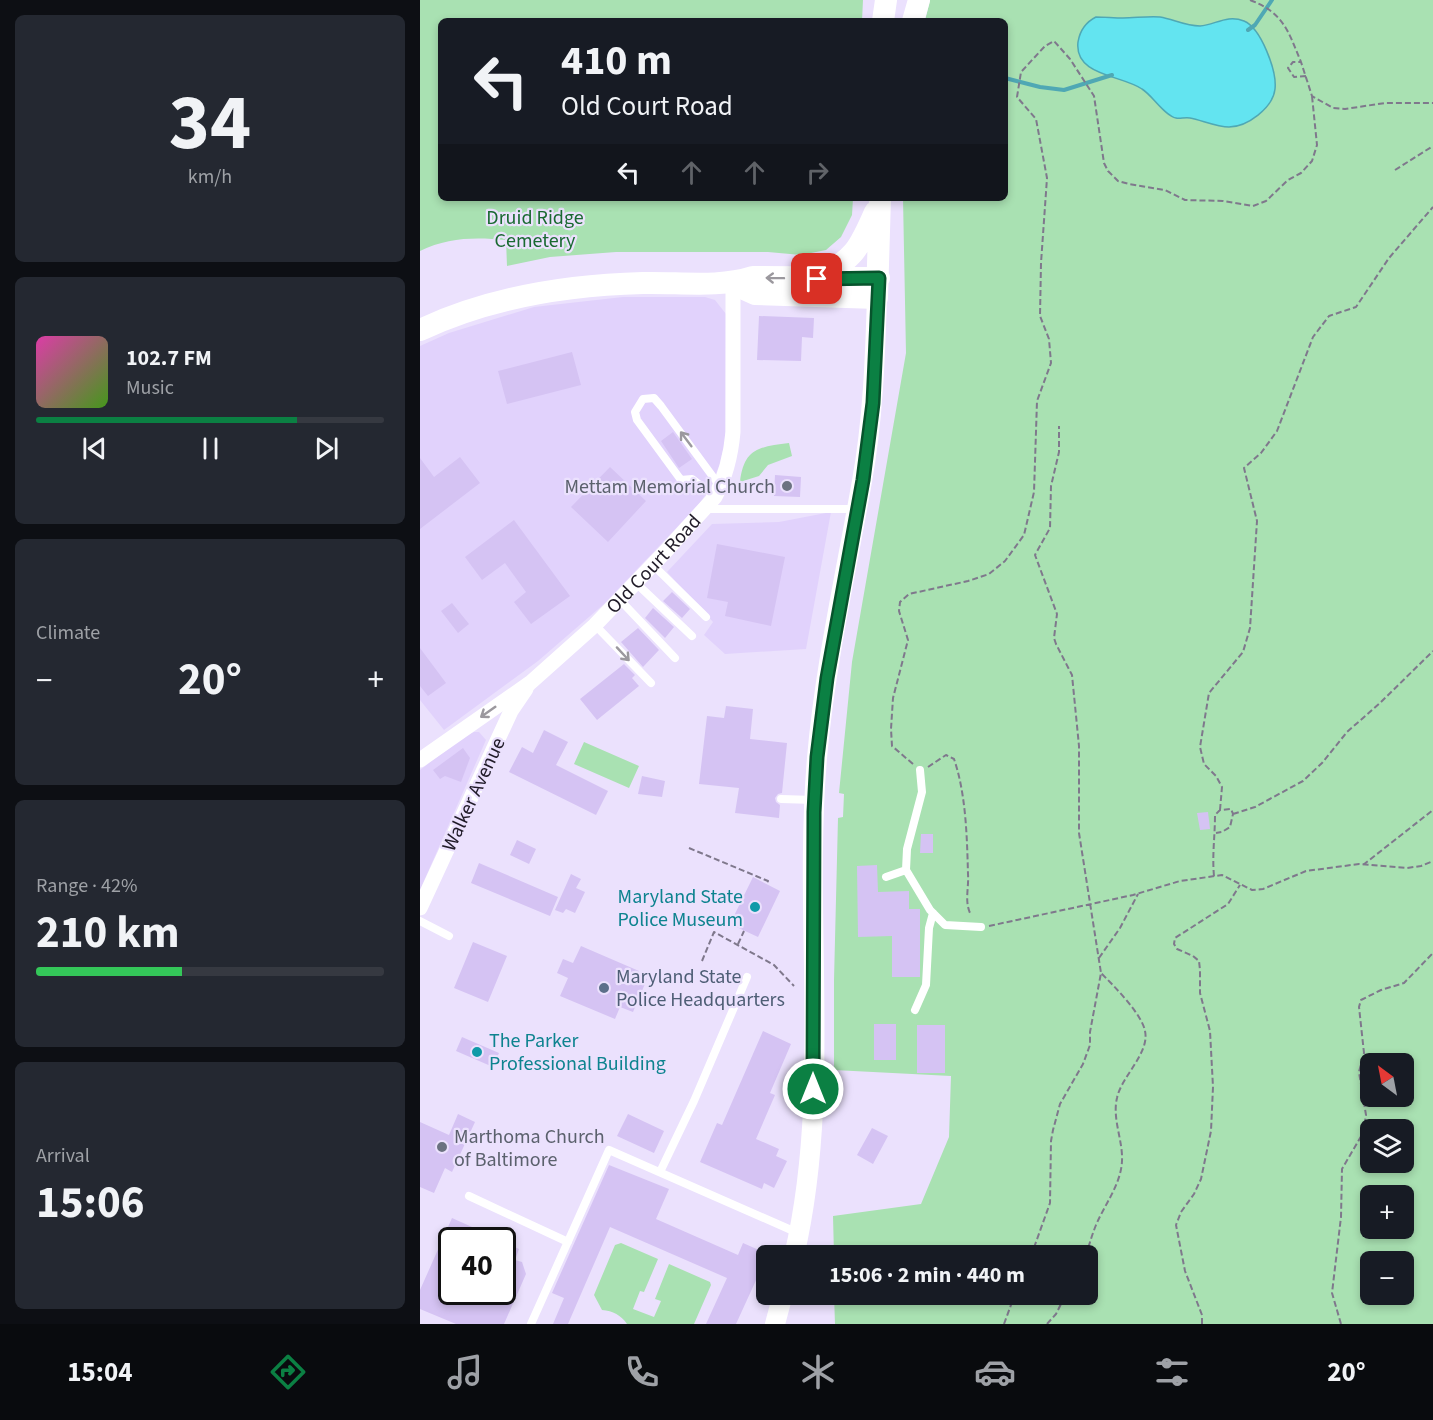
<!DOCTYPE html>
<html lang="en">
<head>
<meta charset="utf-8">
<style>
	:root { --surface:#171b24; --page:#242831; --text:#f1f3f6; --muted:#9ea1a6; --line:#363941; --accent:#0b8043 }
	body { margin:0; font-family:"Source Sans 3",sans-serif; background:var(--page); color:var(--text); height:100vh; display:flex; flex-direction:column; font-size:22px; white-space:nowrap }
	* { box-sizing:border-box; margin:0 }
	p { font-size:20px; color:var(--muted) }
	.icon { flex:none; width:33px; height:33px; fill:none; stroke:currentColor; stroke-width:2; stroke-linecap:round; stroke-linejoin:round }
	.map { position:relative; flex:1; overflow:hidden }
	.side { display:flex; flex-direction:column; gap:15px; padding:15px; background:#0d0f14; width:420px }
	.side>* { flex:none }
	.guide { position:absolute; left:18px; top:18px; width:570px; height:183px; border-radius:9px; box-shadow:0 3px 9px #0003; background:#171b24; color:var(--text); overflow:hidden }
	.needle { width:39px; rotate:328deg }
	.controls { position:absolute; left:940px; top:1053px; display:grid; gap:12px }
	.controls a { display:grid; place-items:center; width:54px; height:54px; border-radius:9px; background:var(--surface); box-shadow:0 3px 9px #0003; font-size:30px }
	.speed { position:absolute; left:18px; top:1227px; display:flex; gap:12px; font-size:30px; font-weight:700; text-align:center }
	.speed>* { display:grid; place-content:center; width:78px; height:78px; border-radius:50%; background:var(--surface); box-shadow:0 3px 9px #0003; line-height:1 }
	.speed .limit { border:3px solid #111; border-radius:9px; background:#fff; color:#111 }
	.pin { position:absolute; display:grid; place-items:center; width:51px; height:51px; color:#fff; margin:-26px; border-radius:12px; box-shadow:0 3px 9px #0006 }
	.me { position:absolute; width:66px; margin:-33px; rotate:0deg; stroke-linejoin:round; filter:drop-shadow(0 0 4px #0008) }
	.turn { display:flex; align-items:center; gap:21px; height:126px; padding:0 24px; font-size:27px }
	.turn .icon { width:78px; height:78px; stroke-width:2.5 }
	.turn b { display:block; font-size:42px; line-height:51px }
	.lanes { display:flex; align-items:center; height:57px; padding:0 24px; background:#0003; justify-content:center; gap:30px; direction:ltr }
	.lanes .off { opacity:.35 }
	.big { font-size:45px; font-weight:700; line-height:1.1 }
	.side .card { flex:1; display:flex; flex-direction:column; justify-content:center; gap:9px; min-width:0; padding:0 21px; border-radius:9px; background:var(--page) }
	.side .dial { align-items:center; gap:0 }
	.dial b { font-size:78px; line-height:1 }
	.song { display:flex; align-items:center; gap:18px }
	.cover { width:72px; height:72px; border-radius:9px; background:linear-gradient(135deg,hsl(320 70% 55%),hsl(100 70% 35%)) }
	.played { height:6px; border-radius:3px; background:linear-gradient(90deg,var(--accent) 75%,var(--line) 75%) }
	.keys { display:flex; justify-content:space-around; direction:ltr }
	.heat { display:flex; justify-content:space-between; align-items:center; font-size:33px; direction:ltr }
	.charge { height:9px; border-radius:4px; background:linear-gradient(90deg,#34c759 42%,var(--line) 0) }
	.trip { position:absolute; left:336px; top:1245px; width:342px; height:60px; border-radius:9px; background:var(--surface); box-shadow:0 3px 9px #0003; font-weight:700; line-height:60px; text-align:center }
	.tabs { display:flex; height:96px; justify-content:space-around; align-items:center; background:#090b0e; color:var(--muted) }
	.tabs .icon { width:42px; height:42px }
	.tabs .selected { color:var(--accent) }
	.tabs b { font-size:27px; color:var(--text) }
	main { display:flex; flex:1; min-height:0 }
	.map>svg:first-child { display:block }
	.built { fill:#e1d2fc }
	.green { fill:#a9e1b2; fill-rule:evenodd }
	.water { fill:#63e4f0; stroke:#4fa8b4; stroke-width:1.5 }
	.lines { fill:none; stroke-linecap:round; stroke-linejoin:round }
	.stream { stroke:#4fa8b4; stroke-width:4 }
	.building { fill:#d5c3f3 }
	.path { stroke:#7f788c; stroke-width:2; stroke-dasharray:6 3; stroke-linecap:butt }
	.service { stroke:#fff; stroke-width:8 }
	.minor { stroke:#fff; stroke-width:15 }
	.tertiary { stroke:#fff; stroke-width:20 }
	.secondary { stroke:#fff; stroke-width:22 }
	.oneway { stroke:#9b989e }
	.route-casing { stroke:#07532c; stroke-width:15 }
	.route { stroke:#0b8043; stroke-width:10 }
	.worship-dot { fill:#6b7280; stroke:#ebe1fd; stroke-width:2 }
	.culture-dot { fill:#0f9aa8; stroke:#ebe1fd; stroke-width:2 }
	.service-dot { fill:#5c6f8a; stroke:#ebe1fd; stroke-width:2 }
	.labels { text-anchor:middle; stroke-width:4.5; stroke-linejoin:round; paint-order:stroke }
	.park-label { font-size:20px; fill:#196931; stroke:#ebe1fd }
	.worship-label { font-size:20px; fill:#5b616d; stroke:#ebe1fd; text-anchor:end }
	.street-label { font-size:20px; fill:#201b28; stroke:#ebe1fd }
	.culture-label { font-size:20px; fill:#0d838f; stroke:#ebe1fd; text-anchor:end }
	.service-label { font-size:20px; fill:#4e5e75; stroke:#ebe1fd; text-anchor:start }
</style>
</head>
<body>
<main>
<section class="side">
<div class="card dial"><b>34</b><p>km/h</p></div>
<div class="card">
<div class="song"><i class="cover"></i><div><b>102.7 FM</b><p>Music</p></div></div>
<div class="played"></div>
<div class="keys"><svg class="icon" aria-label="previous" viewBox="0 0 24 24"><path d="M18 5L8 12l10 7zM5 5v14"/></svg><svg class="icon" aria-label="pause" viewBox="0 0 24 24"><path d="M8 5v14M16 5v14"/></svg><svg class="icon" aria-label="next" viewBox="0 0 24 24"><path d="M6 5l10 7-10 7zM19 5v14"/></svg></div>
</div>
<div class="card"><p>Climate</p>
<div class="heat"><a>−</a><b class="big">20°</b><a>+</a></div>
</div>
<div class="card"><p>Range · 42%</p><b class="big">210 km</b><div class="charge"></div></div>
<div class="card"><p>Arrival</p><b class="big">15:06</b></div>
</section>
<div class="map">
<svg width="1013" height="1324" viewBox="0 0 1013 1324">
	<rect width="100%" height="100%" fill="#ebe1fd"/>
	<path class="built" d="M203,297H285L295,300L306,314L305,442L299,466L291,486L280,503L184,604L118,661L24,730L0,700V346L29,333L114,307Z
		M411,512L386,649L305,654L284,635L293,622L247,572L292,524L359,522Z
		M54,732H59L66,740L0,890V770L46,735Z"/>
	<path class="green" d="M0,0H443L442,21H21V198H433L432,215L421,237L406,250L381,255L348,252H196L130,257L87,266L86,240C56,237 28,237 0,251Z
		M510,0H1013V1324H415L414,1295L668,1294V1256L414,1255L413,1216L501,1204L529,1137L531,1076L414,1070V980L418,818L423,817L424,794L419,793L432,662L486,353L483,198H585V21H505ZM951,1064H984V1096H951ZM951,1130H984V1162H951ZM951,1196H984V1228H951ZM951,1262H984V1294H951Z
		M369,443L372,456L348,465L339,476L320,482C324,448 339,447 369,443Z
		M164,742L219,766L209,788L154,764Z
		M201,1243L238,1259L224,1292L220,1291L213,1309L234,1317L241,1301L235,1299L249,1264L290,1282L291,1285L274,1324H207C201,1315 193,1311 182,1310L174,1295L195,1245Z"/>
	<path class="water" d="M676,17C685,17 694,18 703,18C715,18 728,16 740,17C753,19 765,26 780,26C795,25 807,14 824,21C841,28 857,71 855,89C853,108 827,127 809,127C797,127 781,120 770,118C765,117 760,119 756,118C745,116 732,95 722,89C702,75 654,76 658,42C660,30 666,22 676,17Z"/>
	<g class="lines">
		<path class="stream" d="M828,30L835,25L852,0
			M585,78L620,87L644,90L692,75"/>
	</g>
	<path class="building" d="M339,316L394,318L393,338L382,337L381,361L337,360Z
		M152,352L161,385L87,404L78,371Z
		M253,432L272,459L259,468L241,441Z
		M40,457L60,483L0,529V458L14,477Z
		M190,467L226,501L188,542L151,507Z
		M355,475L381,477L380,497L354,496Z
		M94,520L150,596L111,624L94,602L106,592L85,563L62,580L45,557Z
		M297,544L365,557L351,626L305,616L308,602L287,598Z
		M252,592L270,609L262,618L243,601Z
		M32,603L49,624L38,633L21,611Z
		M233,608L254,627L245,638L225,618Z
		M218,628L239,650L223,667L201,642Z
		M0,648L26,683L8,696L0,686Z
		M204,664L215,675L212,678L219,686L177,720L160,699Z
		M306,706L333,709L330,739L367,743L362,793L358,794L355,798L356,802L360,805L359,818L315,813L319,788L279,784L287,716L304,718Z
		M124,730L148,742L136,765L188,791L176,815L89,772L102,747L113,753Z
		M43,748L50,758L41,782L25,776L20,779L13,770Z
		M222,776L245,781L242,797L218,794Z
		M788,812L790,829L780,830L777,813Z
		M501,834H513V853H500Z
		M97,840L116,849L109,864L90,855Z
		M59,863L138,897L130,916L51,883Z
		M457,865L458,892L489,891V909H500V977H472V936L438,937L437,866Z
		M151,874L161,879L156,888L165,892L155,913L146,909L143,913L135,910Z
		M333,877L360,891L338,937L310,924Z
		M53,942L87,956L68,1002L34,988Z
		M161,946L219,971L217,975L227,979L213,1012L200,1007L195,1019L140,996L148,978L137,973L143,959L153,963Z
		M454,1024H476V1060H454Z
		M497,1025H525V1073H497Z
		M343,1031L371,1044L350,1093L355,1095L336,1139L359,1149L356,1156L367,1161L354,1188L344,1183L342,1189L280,1162L297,1123L302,1125Z
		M42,1037L79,1053L73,1067L36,1051Z
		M38,1114L55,1122L32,1172L25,1168L14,1193L0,1187V1122L29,1135Z
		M208,1114L244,1131L234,1153L197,1136Z
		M452,1128L468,1136L453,1164L437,1155Z
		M189,1165L249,1189L236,1219L318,1255L323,1243L348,1254L316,1324H286L307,1278L190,1227L148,1324H133L144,1298L132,1293Z
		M32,1218L81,1240H32V1292H82V1241L99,1249L95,1260L102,1262L106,1274L84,1324H36L0,1309V1290Z"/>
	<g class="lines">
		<path class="path" d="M830,0C864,13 868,31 881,62
			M886,76L874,77L868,68L873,62H881L892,96L913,108L925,109L965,103H1013
			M975,170L1013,146
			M493,764L472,746L471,729L473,698L488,640L479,611L480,602L489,594L548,581L569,574L585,561L604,535L614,492L617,401L631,363L629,339L620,316L621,263L627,178L616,119L597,97L601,72L625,46L634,41L650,59L674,96L684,163L688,171L698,181L709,184L745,190L765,200L803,201L833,206L846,201L868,180L881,173L892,161L897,145L892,96
			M508,767L526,755L534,759C546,794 547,837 548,874C549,889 544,902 551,915
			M800,810L802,787L796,776L784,764L780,747L789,693L823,652L830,628L837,521L824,468L841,453L857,431L893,337L909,316L936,307L969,258L1013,207
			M813,814L835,807L883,781L902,763L927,732L960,703L1013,651
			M269,848L348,881L346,884
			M943,865L1013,810
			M794,876C792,855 795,836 795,815L800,810L811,809L813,814L810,827L802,832L796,833
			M569,926L713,895L760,881L802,875L832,890L843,889L886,871L939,864L987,868L1001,866L1013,861
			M318,944L324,931
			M679,958L700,928L718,894
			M282,961L294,932L354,965L374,986
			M611,1256L630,1203L631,1141L633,1130L640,1104L663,1064L670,1045V1032L681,973L659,833V746L652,675L636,644L634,638L637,614L615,555L630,528L631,486L639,452V426
			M666,1256C669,1245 672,1235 676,1225C685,1204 701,1184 702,1161C703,1140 692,1119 697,1098C701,1077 730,1053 725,1031C722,1014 693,985 681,973
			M584,1324L595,1294
			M627,1324L636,1314L646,1294
			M782,1324V1315L765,1271L756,1225L761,1212L774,1194L781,1179L791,1131L793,1087L790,1031L780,993V970L779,961L773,956L757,949L754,944L755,938L808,904L820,885
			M921,1324L912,1293L921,1217L922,1169L943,1133L946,1115L939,1072L944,1053L939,1007L941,1000L961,990L984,983L1013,953"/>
		<path class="service" d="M295,497L272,479L261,480L217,420L215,412L223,399L234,398L241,406L299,485
			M285,509H435
			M233,565L286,617
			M216,583L272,636
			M200,600L255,658
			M175,625L231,683
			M500,770L502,792L487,849L486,870L510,910L525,925L561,927
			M361,799L394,800
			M466,877L486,870
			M0,921L29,936
			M495,1010L506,985L509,928L513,913
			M240,1172L274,1101L327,977
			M49,1196L148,1242
			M111,1324L189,1150L378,1233"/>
		<g class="minor">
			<path id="s1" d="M0,760L110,683L175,625L245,552L295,497C306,476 311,455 313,432V284"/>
			<path d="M0,908L91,711L106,689"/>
		</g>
		<path class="tertiary" d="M374,1256C412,1094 383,923 397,758C405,665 426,573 442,481C453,420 455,359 457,298
			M355,1324L363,1294"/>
		<path class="secondary" d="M463,21L466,0
			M493,21L499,0
			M398,278C434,259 439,249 455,212
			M313,284L335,294L457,298L460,198
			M0,330C70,297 147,285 223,283C259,282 299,288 333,277L459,278"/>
	</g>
	<defs><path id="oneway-shaft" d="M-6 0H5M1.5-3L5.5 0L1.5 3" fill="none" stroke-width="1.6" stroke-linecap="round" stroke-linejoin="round" transform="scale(1.5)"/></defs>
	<g class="oneway">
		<use href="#oneway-shaft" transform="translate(355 278) rotate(-179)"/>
		<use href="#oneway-shaft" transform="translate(266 439) rotate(-127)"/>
		<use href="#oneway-shaft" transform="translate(203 654) rotate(47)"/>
		<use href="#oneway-shaft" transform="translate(68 712) rotate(145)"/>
	</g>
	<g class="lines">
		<defs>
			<path id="route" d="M393,1089L394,812L397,757L407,678L443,480L453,403L459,278L397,279"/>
		</defs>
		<use href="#route" class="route-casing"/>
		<use href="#route" class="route"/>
	</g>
	<g class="worship-dot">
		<circle cx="367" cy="486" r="6"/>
		<circle cx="22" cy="1147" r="6"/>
	</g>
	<g class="culture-dot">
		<circle cx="335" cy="907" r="6"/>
		<circle cx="57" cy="1052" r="6"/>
	</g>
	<circle class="service-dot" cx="184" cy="988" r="6"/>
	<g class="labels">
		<g class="park-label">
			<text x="115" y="224">Druid Ridge<tspan x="115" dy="23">Cemetery</tspan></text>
		</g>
		<g class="worship-label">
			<text x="355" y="493">Mettam Memorial Church</text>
			<text x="34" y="1143" text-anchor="start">Marthoma Church<tspan x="34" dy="23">of Baltimore</tspan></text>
		</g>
		<g class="street-label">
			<text dy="7" stroke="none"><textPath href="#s1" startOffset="306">Old Court Road</textPath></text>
			<text transform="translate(53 794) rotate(-65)" y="7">Walker Avenue</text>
		</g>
		<g class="culture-label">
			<text x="323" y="903">Maryland State<tspan x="323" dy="23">Police Museum</tspan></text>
			<text x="69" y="1047" text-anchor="start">The Parker<tspan x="69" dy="23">Professional Building</tspan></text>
		</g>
		<g class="service-label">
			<text x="196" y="983">Maryland State<tspan x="196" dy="23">Police Headquarters</tspan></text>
		</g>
	</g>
</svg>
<div class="controls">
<a><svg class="needle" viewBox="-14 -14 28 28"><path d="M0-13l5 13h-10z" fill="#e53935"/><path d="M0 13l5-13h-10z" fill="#9ea1a6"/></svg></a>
<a><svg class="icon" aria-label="layers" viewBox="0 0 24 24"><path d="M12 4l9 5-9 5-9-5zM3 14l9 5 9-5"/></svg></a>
<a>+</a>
<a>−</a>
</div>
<div class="speed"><div class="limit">40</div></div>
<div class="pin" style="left:397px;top:279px;background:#d93025"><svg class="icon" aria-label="arrive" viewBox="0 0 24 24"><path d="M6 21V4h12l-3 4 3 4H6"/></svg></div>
<svg class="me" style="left:393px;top:1089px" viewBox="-20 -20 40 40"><circle r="17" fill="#0b8043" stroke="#fff" stroke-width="3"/><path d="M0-11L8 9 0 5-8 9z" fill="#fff"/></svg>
<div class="trip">15:06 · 2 min · 440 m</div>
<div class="guide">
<div class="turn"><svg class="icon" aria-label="left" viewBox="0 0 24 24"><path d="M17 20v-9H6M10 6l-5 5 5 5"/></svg><div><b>410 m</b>Old Court Road</div></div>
<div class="lanes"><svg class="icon" aria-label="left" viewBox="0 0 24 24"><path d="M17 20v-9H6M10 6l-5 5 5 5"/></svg><svg class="icon off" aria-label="ahead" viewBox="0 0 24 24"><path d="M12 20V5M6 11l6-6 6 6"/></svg><svg class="icon off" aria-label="ahead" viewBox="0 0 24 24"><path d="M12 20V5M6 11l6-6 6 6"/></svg><svg class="icon off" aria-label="right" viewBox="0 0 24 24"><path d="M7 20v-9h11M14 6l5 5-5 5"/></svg></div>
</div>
</div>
</main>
<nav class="tabs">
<b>15:04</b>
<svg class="icon selected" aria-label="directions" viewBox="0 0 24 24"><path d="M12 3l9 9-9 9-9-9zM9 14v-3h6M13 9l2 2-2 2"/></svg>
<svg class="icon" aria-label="music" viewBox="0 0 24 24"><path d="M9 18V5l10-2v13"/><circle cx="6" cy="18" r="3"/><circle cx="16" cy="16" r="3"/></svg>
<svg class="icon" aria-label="phone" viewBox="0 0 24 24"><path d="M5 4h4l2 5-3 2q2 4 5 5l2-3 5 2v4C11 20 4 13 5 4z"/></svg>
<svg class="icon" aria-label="climate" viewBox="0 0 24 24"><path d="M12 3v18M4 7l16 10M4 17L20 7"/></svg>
<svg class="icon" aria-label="car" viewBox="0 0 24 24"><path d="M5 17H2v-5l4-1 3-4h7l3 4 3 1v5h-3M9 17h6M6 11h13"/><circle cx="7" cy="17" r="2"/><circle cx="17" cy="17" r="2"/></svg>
<svg class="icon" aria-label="filters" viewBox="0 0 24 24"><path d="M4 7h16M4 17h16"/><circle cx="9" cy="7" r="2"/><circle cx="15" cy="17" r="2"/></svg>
<b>20°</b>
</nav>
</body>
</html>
